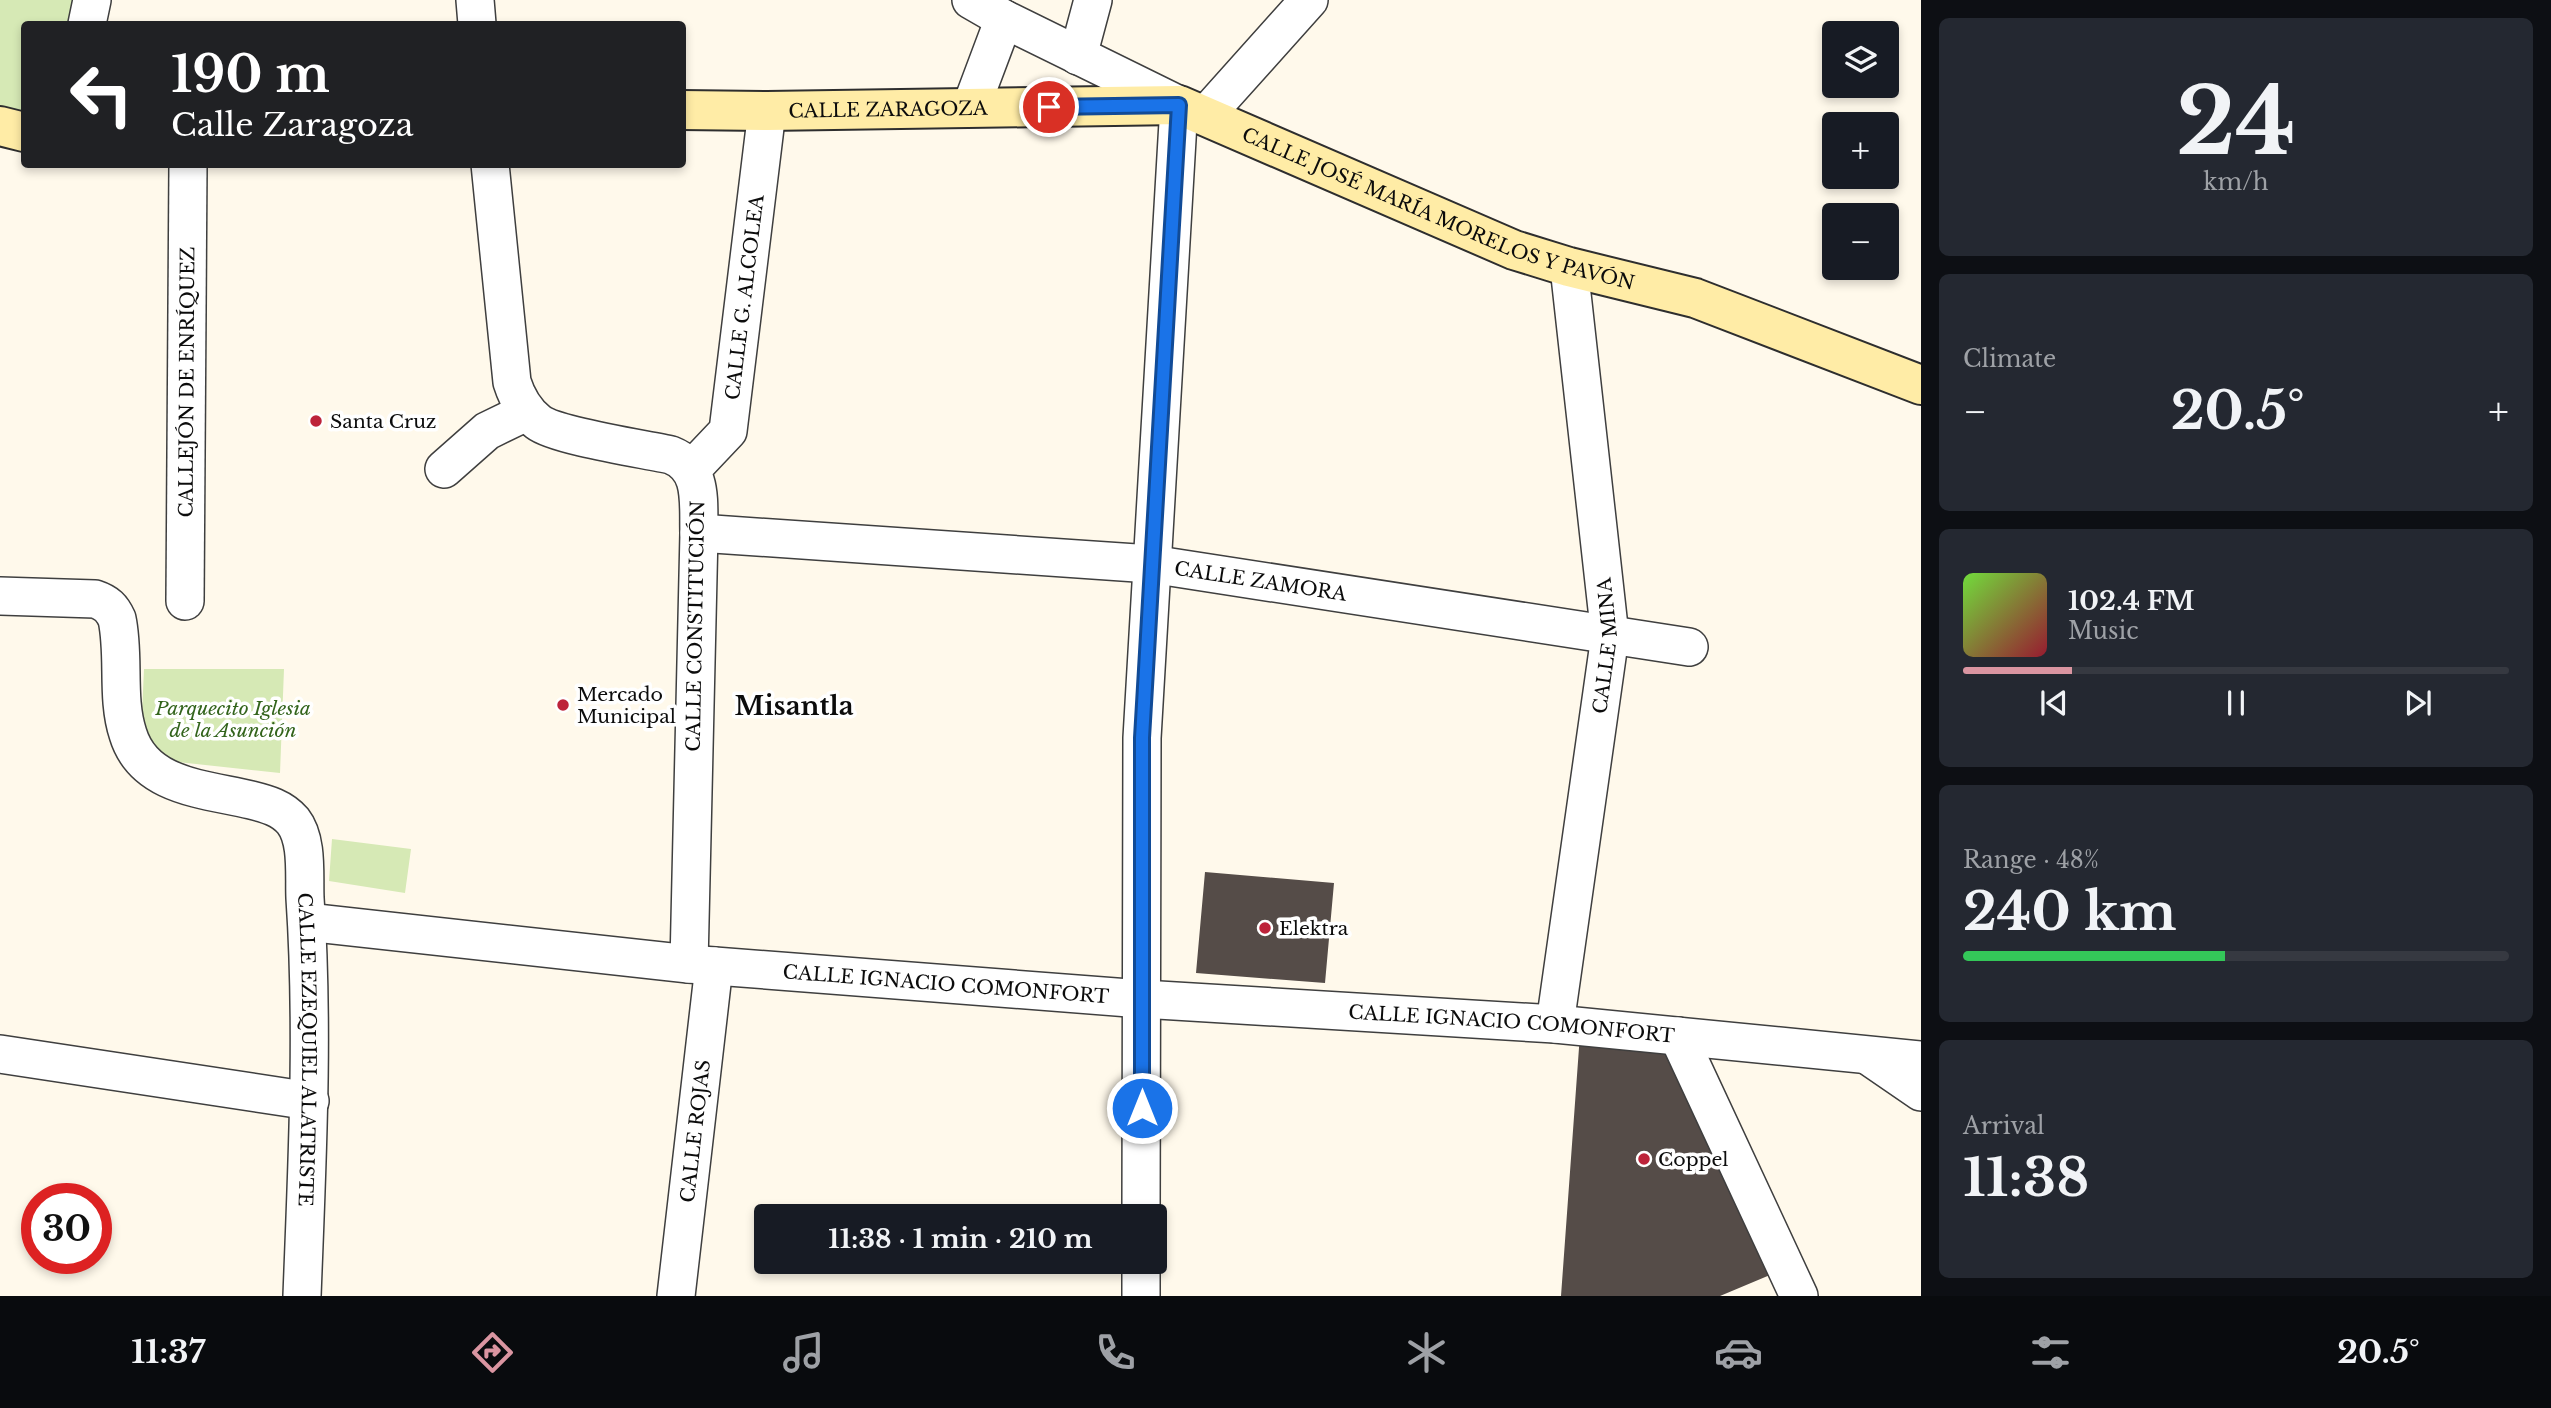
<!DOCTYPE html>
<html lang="en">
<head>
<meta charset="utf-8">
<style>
	:root { --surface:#171b24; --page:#242831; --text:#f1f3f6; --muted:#9ea1a6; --line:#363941; --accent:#da95a1 }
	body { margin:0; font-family:"Libre Baskerville",serif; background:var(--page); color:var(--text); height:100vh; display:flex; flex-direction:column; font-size:26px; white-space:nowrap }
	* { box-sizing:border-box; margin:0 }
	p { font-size:23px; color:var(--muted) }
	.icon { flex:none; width:38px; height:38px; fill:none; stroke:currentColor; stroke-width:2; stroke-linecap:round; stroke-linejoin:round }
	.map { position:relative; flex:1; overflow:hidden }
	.details { display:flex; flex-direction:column; gap:18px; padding:18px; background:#0d0f14; width:630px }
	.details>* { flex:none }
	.top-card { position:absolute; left:21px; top:21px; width:665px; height:147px; border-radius:7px; box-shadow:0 4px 10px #0003; background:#202124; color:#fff; overflow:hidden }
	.buttons { position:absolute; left:1822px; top:21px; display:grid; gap:14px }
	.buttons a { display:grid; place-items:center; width:77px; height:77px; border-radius:7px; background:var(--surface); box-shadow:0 4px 10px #0003; font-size:35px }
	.speed { position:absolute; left:21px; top:1183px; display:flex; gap:14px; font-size:35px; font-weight:700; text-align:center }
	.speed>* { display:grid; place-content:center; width:91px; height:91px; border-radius:50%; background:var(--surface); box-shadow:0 4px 10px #0003; line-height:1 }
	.speed .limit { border:10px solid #d22; background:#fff; color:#111 }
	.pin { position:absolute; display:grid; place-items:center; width:60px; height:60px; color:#fff; margin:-30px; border:4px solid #fff; border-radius:50%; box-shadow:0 2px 7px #0007 }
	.me { position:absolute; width:77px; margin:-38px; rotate:0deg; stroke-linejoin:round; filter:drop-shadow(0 0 5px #0008) }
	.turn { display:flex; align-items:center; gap:24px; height:147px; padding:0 35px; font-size:32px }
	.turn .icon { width:91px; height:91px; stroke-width:2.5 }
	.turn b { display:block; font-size:49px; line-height:60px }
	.big { font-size:52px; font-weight:800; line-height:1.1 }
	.details .widget { flex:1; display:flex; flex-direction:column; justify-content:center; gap:10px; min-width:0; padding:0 24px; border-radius:10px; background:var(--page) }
	.details .dial { align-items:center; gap:0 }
	.dial b { font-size:91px; line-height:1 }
	.song { display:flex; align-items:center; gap:21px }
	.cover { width:84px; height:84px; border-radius:10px; background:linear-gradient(135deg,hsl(100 70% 55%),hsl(350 70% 35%)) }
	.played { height:7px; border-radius:4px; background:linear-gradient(90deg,var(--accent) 20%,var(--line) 20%) }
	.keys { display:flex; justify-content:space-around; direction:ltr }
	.heat { display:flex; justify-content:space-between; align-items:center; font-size:38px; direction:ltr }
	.charge { height:10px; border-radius:5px; background:linear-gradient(90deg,#34c759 48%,var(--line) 0) }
	.trip { position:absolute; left:754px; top:1204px; width:413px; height:70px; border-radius:7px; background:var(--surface); box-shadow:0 4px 10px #0003; font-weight:800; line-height:70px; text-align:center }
	.tabs { display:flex; height:112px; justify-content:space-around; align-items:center; background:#090b0e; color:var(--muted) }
	.tabs .icon { width:49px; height:49px }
	.tabs .selected { color:var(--accent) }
	.tabs b { font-size:32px; color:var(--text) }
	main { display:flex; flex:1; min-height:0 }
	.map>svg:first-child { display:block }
	.green { fill:#d6e9b5 }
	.building { fill:#554c48 }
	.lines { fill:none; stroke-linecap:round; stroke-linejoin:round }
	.minor-casing { stroke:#3f3f3f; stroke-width:40 }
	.secondary-casing { stroke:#2e2e2e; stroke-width:42 }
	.minor { stroke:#fff; stroke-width:37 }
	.secondary { stroke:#ffeca6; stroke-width:38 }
	.route-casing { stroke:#114b97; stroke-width:18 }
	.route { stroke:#1a73e8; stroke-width:12 }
	.poi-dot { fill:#bd233a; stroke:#fff; stroke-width:2.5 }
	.labels { text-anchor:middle; stroke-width:7; stroke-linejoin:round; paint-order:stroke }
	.street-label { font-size:19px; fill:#0c0c0c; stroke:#fff }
	.poi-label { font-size:19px; fill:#0c0c0c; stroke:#fff; text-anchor:start }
	.park-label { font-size:19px; font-style:italic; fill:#33641c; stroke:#fff }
	.district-label { font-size:26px; font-weight:bold; fill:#0c0c0c; stroke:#fff }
</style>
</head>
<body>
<main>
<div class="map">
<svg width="1921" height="1296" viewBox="0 0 1921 1296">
	<rect width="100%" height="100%" fill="#fff9eb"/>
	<path class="green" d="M0,0H89L83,24H24V115L0,109Z
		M144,669H284L280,773L159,760L141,735Z
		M332,839L411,849L405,893L329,881Z"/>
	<path class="building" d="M1205,872L1334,883L1325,983L1196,973Z
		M1580,1034L1662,1044L1770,1275L1720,1296H1561Z"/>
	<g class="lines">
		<defs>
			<g id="minor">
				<path d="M475,0L477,24"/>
				<path d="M971,0L1004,19L1179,105L1142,738L1141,1216"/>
				<path d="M87,24L92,0"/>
				<path d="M1078,56L1093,0"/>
				<path d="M971,107L1004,19"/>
				<path d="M1205,116L1309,0"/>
				<path d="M490,164L512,382C517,398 524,411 538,422C556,436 644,449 671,455C704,468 698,503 699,533L689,964"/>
				<path d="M444,469L487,431L526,412"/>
				<path id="s1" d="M692,469L728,431L767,111"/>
				<path id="s2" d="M699,533L1151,564L1689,647"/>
				<path id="s3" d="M0,596L95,599C107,603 112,608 117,619C125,656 116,698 128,734C144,787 205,789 251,800C267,804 282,808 293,821C308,840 304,875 305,898C314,1031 307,1164 302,1296"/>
				<path id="s4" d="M185,601L188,164"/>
				<path id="s5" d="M307,922L689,964L1142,999L1555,1024L1921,1060"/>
				<path id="s6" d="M1555,1024L1610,636L1569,267"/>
				<path d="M1678,1036L1799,1296"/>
				<path d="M0,1054L310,1101"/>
				<path d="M1870,1057L1921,1092"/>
				<path id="s7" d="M676,1296L714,966"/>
				<path d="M1141,1296V1262"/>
			</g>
			<g id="secondary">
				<path id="s8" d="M682,110L767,111L1179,105L1514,250L1569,267L1695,298L1921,385"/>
				<path d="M0,126L24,132"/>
			</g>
		</defs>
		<use href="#minor" class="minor-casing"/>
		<use href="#secondary" class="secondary-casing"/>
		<use href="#minor" class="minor"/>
		<use href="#secondary" class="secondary"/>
	</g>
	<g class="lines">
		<defs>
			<path id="route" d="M1049,107L1179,105L1142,738V1108"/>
		</defs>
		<use href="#route" class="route-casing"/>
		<use href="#route" class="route"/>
	</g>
	<g class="poi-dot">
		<circle cx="316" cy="421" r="7"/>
		<circle cx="563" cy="705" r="7"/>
		<circle cx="1265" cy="928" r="7"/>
		<circle cx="1644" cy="1159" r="7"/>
	</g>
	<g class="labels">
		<g class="street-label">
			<text dy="7" stroke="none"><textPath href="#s8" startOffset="206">CALLE ZARAGOZA</textPath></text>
			<text dy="7" stroke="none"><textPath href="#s8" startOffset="777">CALLE JOSÉ MARÍA MORELOS Y PAVÓN</textPath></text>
			<text dy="7" stroke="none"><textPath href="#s1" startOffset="187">CALLE G. ALCOLEA</textPath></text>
			<text dy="7" stroke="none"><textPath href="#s4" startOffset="219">CALLEJÓN DE ENRÍQUEZ</textPath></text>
			<text dy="7" stroke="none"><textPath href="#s2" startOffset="564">CALLE ZAMORA</textPath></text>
			<text transform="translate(695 626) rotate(-89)" y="7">CALLE CONSTITUCIÓN</text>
			<text dy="7" stroke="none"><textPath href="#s6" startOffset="382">CALLE MINA</textPath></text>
			<text dy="7" stroke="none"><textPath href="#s5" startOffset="642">CALLE IGNACIO COMONFORT</textPath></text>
			<text dy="7" stroke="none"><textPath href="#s5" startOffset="1209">CALLE IGNACIO COMONFORT</textPath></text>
			<text dy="7" stroke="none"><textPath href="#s3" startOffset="668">CALLE EZEQUIEL ALATRISTE</textPath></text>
			<text dy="7" stroke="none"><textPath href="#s7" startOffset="166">CALLE ROJAS</textPath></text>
		</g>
		<g class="poi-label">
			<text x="330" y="428">Santa Cruz</text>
			<text x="577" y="701">Mercado<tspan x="577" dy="22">Municipal</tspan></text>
			<text x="1279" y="935">Elektra</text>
			<text x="1658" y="1166">Coppel</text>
		</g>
		<g class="park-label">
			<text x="233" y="715">Parquecito Iglesia<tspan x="233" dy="22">de la Asunción</tspan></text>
		</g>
		<g class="district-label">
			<text x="794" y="715">Misantla</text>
		</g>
	</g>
</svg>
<div class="buttons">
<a><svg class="icon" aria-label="layers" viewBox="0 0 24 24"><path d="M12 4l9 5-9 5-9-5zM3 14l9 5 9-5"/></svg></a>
<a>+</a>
<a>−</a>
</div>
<div class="speed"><div class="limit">30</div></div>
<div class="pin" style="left:1049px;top:107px;background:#d93025"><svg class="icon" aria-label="arrive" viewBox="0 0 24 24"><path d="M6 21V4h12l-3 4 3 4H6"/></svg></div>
<svg class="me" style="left:1142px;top:1108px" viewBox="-20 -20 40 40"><circle r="17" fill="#1a73e8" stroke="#fff" stroke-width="3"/><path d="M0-11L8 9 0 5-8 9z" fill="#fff"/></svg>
<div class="trip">11:38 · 1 min · 210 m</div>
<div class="top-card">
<div class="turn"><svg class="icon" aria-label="left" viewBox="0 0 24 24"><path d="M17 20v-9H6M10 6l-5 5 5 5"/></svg><div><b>190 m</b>Calle Zaragoza</div></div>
</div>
</div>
<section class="details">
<div class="widget dial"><b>24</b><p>km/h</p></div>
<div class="widget"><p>Climate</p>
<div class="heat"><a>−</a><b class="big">20.5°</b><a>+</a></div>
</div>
<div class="widget">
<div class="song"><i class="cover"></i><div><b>102.4 FM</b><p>Music</p></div></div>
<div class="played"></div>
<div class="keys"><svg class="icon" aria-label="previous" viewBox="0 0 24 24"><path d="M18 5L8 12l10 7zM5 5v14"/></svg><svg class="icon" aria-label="pause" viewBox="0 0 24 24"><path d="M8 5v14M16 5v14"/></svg><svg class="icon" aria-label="next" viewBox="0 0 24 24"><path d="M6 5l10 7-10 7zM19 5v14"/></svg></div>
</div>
<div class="widget"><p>Range · 48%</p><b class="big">240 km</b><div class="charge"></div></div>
<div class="widget"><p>Arrival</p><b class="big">11:38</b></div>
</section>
</main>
<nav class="tabs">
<b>11:37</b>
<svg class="icon selected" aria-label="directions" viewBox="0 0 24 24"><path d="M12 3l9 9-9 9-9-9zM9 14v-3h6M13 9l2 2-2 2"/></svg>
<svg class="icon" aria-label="music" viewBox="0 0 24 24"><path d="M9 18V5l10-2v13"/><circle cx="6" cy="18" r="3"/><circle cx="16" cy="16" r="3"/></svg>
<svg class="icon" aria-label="phone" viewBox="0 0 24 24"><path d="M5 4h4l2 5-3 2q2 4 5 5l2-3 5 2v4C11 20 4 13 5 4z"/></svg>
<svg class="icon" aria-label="climate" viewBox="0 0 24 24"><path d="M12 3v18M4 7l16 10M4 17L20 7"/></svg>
<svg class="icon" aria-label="car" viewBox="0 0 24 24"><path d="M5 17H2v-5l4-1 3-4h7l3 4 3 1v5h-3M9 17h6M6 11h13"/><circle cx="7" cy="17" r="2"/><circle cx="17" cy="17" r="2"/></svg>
<svg class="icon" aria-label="filters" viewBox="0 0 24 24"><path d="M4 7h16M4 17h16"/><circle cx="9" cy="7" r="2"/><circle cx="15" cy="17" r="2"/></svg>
<b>20.5°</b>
</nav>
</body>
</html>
